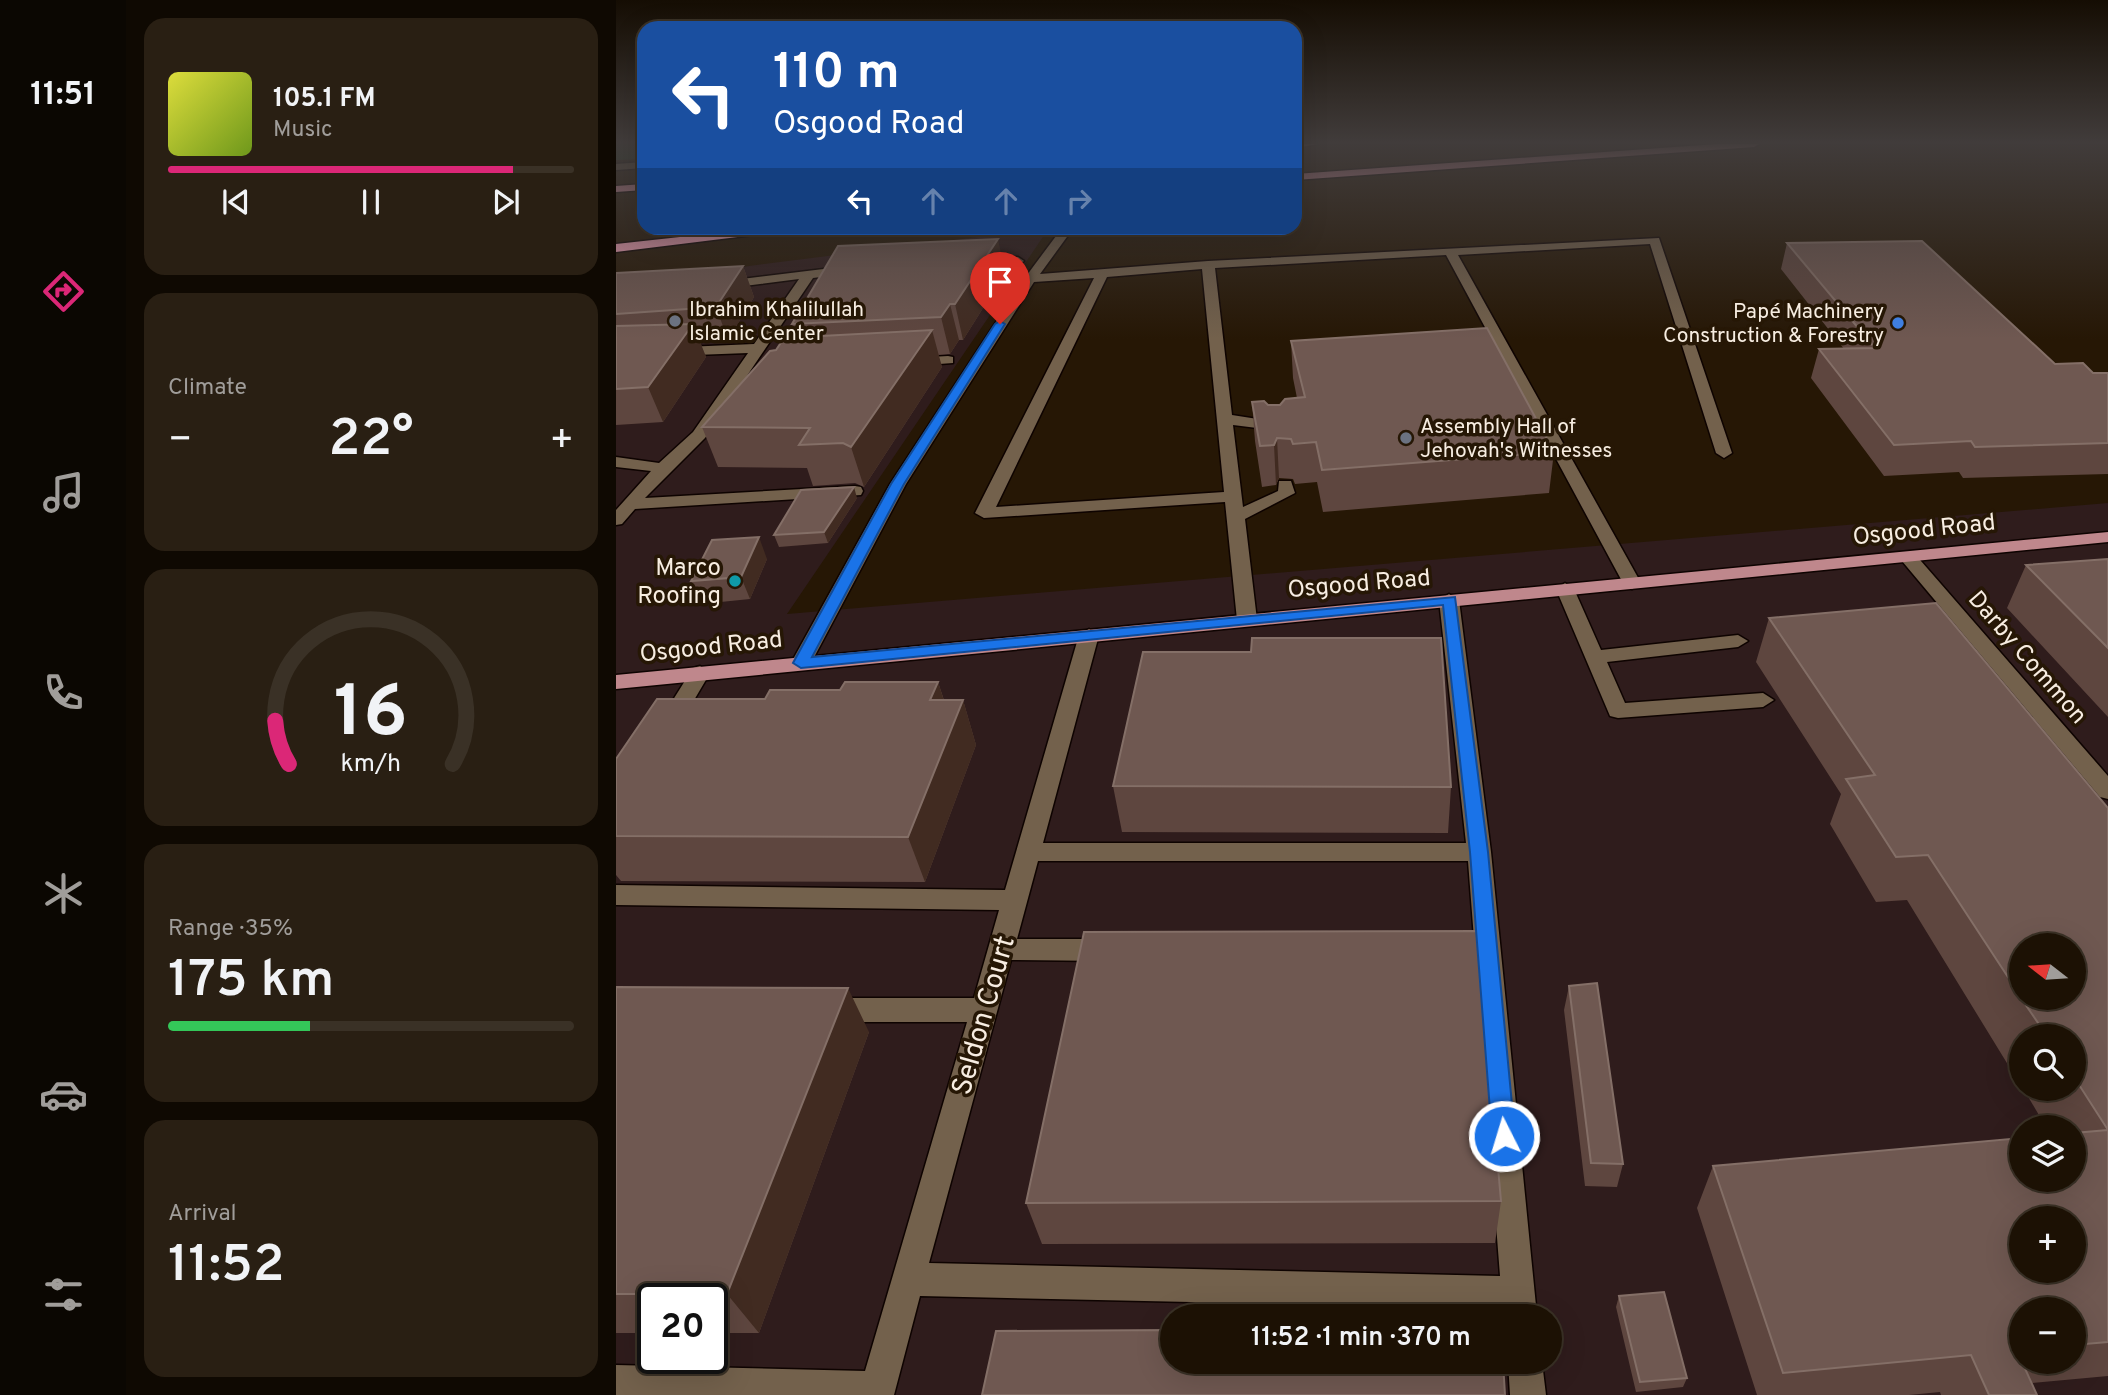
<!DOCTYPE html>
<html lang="en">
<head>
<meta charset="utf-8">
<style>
	:root { --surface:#1c1104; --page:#291f13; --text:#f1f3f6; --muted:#a09d9a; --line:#3a3126; --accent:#db2777 }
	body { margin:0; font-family:Overpass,sans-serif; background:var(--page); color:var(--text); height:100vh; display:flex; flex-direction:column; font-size:26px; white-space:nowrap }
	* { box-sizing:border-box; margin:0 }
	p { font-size:23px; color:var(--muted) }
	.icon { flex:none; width:38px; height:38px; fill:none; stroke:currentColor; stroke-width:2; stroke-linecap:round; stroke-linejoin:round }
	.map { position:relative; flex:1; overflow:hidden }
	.side { display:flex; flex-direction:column; gap:18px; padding:18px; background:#0f0902; width:490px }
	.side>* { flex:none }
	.guide { position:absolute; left:21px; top:21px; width:665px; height:214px; border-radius:21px; box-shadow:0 7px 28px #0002,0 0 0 2px var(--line); background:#1a4fa0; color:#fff; overflow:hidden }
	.needle { width:46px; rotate:287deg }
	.controls { position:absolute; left:1393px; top:933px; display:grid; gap:14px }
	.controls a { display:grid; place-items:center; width:77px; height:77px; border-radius:50%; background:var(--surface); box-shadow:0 7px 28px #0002,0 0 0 2px var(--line); font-size:35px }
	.speed { position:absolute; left:21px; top:1283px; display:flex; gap:14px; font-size:35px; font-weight:700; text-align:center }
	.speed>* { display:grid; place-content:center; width:91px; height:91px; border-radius:50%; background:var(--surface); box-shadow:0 7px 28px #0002,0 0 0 2px var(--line); line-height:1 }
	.speed .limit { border:4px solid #111; border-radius:10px; background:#fff; color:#111 }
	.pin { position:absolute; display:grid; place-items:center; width:60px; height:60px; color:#fff; margin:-72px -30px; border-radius:50% 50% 50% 0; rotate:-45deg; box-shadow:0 0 7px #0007 }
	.pin .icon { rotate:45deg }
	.me { position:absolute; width:77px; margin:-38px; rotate:355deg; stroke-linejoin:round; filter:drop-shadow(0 0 5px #0008) }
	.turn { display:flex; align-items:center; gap:24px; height:147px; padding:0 21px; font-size:32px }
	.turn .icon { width:91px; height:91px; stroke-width:2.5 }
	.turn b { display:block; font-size:49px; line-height:60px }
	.lanes { display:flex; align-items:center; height:66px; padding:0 21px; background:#0003; justify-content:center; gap:35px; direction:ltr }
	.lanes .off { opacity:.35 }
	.big { font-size:52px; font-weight:600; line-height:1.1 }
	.side .card { flex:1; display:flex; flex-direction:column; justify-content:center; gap:10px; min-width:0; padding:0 24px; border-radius:21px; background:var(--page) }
	.side .dial { align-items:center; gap:0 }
	.dial svg { height:182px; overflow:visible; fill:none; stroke:var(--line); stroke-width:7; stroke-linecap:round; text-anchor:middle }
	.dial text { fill:var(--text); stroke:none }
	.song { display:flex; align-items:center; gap:21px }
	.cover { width:84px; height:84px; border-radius:10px; background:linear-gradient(135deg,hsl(60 70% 55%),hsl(80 70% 35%)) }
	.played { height:7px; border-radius:4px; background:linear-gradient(90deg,var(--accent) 85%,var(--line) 85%) }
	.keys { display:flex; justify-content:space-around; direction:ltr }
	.heat { display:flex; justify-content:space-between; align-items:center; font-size:38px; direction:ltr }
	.charge { height:10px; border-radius:5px; background:linear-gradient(90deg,#34c759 35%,var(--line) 0) }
	.trip { position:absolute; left:544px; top:1304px; width:402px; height:70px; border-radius:35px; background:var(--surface); box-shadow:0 7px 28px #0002,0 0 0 2px var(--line); font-weight:600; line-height:70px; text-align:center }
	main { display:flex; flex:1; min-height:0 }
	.menu { display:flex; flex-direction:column; width:126px; justify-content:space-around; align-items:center; background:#0b0702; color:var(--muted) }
	.menu .icon { width:49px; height:49px }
	.menu .active { color:var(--accent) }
	.menu b { font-size:32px; color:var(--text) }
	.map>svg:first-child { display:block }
	.industrial { fill:#2f1c1c; fill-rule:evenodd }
	.green { fill:#194624 }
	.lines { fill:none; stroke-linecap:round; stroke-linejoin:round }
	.minor-casing { stroke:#0e0300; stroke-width:3 }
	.major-casing { stroke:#0e0300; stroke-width:3 }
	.highway-casing { stroke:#0e0300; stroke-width:3 }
	.minor { fill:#73614c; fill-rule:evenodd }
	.major { fill:#bf878c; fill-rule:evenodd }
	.highway { fill:#f2a1b7; fill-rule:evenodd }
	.wall { fill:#5e463f; fill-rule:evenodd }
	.shaded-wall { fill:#412b21 }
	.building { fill:#6f5851; stroke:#846f67; stroke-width:2; fill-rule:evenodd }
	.route { fill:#1a73e8; stroke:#114b97; stroke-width:2 }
	.worship-dot { fill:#6b7280; stroke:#261705; stroke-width:2.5 }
	.shop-dot { fill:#3f7fe0; stroke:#261705; stroke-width:2.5 }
	.culture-dot { fill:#0f9aa8; stroke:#261705; stroke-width:2.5 }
	.labels { text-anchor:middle; stroke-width:7; stroke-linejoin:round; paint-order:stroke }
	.far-poi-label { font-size:21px; fill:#f7ede1; stroke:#261705; text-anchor:start }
	.street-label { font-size:24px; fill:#f7ede1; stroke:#261705 }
	.poi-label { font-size:24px; fill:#f7ede1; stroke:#261705; text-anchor:end }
	.near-street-label { font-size:28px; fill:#f7ede1; stroke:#261705 }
</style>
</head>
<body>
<main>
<nav class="menu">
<b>11:51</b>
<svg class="icon active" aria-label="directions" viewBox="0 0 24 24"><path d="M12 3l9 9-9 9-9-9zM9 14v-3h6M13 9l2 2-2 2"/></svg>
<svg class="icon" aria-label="music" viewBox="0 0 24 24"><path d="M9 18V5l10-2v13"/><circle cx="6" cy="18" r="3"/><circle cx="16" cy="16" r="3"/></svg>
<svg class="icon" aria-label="phone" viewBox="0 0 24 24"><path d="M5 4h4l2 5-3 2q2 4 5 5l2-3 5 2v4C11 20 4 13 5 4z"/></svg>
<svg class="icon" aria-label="climate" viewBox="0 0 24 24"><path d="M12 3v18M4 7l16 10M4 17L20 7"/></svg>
<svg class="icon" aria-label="car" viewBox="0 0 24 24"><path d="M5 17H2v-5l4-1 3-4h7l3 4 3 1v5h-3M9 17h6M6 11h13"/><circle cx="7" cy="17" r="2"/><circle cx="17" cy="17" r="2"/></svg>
<svg class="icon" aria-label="filters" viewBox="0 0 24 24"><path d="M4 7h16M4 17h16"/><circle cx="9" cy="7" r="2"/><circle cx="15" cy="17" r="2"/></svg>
</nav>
<section class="side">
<div class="card">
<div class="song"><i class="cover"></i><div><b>105.1 FM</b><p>Music</p></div></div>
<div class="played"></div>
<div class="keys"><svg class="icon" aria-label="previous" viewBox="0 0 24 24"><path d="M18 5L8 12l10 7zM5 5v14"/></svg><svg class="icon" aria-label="pause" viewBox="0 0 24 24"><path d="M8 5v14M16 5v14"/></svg><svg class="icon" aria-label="next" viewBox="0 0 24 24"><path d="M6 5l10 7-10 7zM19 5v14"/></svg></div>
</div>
<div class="card"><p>Climate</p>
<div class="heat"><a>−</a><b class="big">22°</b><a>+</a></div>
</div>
<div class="card dial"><svg viewBox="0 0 100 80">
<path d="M14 69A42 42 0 1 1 86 69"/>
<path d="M14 69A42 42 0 0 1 8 50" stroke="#db2777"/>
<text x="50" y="56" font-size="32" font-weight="700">16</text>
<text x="50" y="72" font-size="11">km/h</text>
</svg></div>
<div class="card"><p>Range · 35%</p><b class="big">175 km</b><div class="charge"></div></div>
<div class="card"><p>Arrival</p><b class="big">11:52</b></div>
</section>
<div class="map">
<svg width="1492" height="1395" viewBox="0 0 1492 1395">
	<rect width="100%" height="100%" fill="#261705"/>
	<path class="industrial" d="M433,228L171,614L1492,503V1395H0V288L133,266ZM1405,945H1458V998H1405ZM1405,1036H1458V1088H1405ZM1405,1127H1458V1180H1405ZM1405,1218H1458V1270H1405ZM37,1298H96V1358H37ZM1405,1309H1458V1362H1405ZM556,1316H934V1362H556Z"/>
	<path class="green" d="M0,144H28V159L0,160Z"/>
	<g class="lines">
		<defs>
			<path id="minor" d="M28,162V168L0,170V164Z
				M446,228L456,230L424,274L592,261L1043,238L1116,453L1108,458L1100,453L1034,244L842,255L1025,583L1016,589L1007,583L830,255L599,268L616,415L661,422L666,434L658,439L652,437L649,429L617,425L627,507L662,491L663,481H675L679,493L629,519L641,620L631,626L621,620L609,502L368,518L359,513L478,278L418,282L290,484L195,663L192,668H178L175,663L274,484L408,279ZM586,269L608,492L380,507L491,277Z
				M359,258L402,257L408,261L402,265H355L353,262Z
				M232,266L238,270L236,273L197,278L89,438L29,498L239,486L245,487L247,491L245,495L19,509L6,524L0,525V510L35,471L0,467V457L43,463L77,432L132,353L0,358V350L138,344L183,279L105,289L99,285L101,282Z
				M332,356L337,357V363L296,366L289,362L296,358Z
				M1292,552L1298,553L1492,776V799L1484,797L1286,561L1283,557Z
				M949,583L958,589L985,650L1122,635L1132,641L1122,647L991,662L1009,703L1147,693L1158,700L1147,707L1002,718L994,716L940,589Z
				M833,594L843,600L875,852L921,1316H887V1309L304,1296L278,1395H0V1365L249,1371L351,1022H216L206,1018L202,1010L206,1002L216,998H358L383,910L0,905V885L389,890L463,635L473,629L483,635L427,843H850L823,600ZM422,861H852L884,1276L313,1263L395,960L491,961L500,958L504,950L500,942L491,939H401Z
				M84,666L94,673L61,729H45L42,724L45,719L77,668Z
				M892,1362H926L930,1395H894Z"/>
			<path id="major" d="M1492,532V542L0,689V675Z"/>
			<path id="highway" d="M679,144H702L679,148Z
				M1101,144H1143L1138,147L679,180V174Z
				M28,184V190L0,192V186Z
				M146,228H177L171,231L0,252V244Z"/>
		</defs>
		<use href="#minor" class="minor-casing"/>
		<use href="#major" class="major-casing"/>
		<use href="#highway" class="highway-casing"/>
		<use href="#minor" class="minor"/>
		<use href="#major" class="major"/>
		<use href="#highway" class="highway"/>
	</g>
	<path class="wall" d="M1171,243L1439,364L1477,373H1492V474L1347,478L1343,472L1268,476L1195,378L1203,349H1228L1165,269Z
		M127,266L138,297L112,340L84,342L90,357L47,422L0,425V273Z
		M389,273L347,340H343L334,354L322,355L326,367L248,487L239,483L197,486L191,468L102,467L86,427L160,350L180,337L176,324Z
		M675,341L938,452L933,493L707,512L701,482L679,484L677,479L663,478L660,485L646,487L639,441L636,402L652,405H664L681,398L677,378Z
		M241,498L212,543L163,547L158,535Z
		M151,559L134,599L85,604L75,581Z
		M1492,559V717L1391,608L1410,565Z
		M1153,618L1492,808V1376L1415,1383L1421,1395H1325L1324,1392L1293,1395H1141L1081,1208L1097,1166L1458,1180V1127H1430L1407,1088H1458V1036H1405V1086L1291,900L1260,902L1214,824L1225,794L1140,662ZM1405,1309H1458V1362H1405Z
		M322,682L328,700H347L360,745L309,882L5,881L0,875V759L149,699L224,690Z
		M497,786L835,787L832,833L506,832Z
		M953,986L1007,1164L1001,1187L969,1186L948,1010Z
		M0,987L253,1032L143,1333H96V1298H37V1333H0Z
		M885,1201L879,1243L426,1244L410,1203Z
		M1003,1296L1071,1378L1067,1387L1020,1392L1000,1307Z"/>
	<path class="shaded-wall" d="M382,239L389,273L347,340L339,304Z
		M127,266L138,297L112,340L100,307Z
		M334,304L343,340L334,354L325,317Z
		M77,324L90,357L47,422L32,387Z
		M316,330L326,367L248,487L235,447Z
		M661,438L663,478L660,485L658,445Z
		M238,487L241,498L212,543L208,532Z
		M143,537L151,559L134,599L125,577Z
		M322,682L336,726L314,700Z
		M347,700L360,745L309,882L292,837Z
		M232,988L253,1032L143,1333L111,1294Z"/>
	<path class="building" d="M382,239L339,304H334L325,317L176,324L222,246Z
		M1306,241L1439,364L1467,363L1477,373H1492V443L1359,447L1355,441L1278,445L1203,349L1259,348L1171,243Z
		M127,266L100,307L0,314V273Z
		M77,324L32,387L0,389V326Z
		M871,328L938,452L706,470L700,442L677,444L675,439L661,438L658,445L644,446L636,402L648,401L652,405H664L669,399L689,397L675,341Z
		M316,330L235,447L227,443L183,445L194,428L86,427L154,351L160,350L168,338Z
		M238,487L208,532L158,535L185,490Z
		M143,537L125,577L75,581L96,540Z
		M1492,559V648L1410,565Z
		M1320,603L1492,808V1130L1458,1077V1036H1431L1405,998H1458V945H1405V997L1312,855L1280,857L1230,779L1259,775L1153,618Z
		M636,638H825L835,787L497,786L527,652H635Z
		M229,682H322L314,700H347L292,837L0,836V759L41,699H149L154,690H224Z
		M861,931L885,1201L410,1203L468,932Z
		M981,983L1007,1164L975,1163L953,986Z
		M0,987L232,988L111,1294H0Z
		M1492,1130V1342L1458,1345V1309H1405V1350L1401,1351L1421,1395H1373L1355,1355L1167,1373L1097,1166L1405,1138V1180H1458V1133ZM1405,1218H1458V1270H1405Z
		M1048,1292L1071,1378L1024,1382L1003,1296Z
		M556,1330V1362H887L889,1395H366L380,1331Z"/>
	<linearGradient id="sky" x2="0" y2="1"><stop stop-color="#150d03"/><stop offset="0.42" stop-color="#413c3b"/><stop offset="1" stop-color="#413c3b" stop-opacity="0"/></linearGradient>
	<rect width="1492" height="339" fill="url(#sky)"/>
	<path class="route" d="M384,321L389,324L288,484L196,657L839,597L872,852L899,1136L896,1143L888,1146L880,1143L876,1136L854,852L827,605L185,668L177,663L275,484L379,324Z"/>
	<g class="worship-dot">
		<circle cx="59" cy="321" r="7"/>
		<circle cx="790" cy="438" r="7"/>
	</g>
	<circle class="shop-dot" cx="1282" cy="323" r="7"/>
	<circle class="culture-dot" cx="119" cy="581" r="7"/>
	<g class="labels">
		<g class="far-poi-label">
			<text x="73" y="316">Ibrahim Khalilullah<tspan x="73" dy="24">Islamic Center</tspan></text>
			<text x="1268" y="318" text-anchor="end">Papé Machinery<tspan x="1268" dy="24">Construction &amp; Forestry</tspan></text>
			<text x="804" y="433">Assembly Hall of<tspan x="804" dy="24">Jehovah's Witnesses</tspan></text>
		</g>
		<g class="street-label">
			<text transform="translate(1308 529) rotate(-6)" y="8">Osgood Road</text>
			<text transform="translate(743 583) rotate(-5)" y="8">Osgood Road</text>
			<text transform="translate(95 646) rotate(-6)" y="8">Osgood Road</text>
			<text transform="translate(1412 657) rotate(49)" y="8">Darby Common</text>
		</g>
		<g class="poi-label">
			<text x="105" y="575">Marco<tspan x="105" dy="28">Roofing</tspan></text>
		</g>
		<g class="near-street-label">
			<text transform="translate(366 1015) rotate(-74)" y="10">Seldon Court</text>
		</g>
	</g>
</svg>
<div class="controls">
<a><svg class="needle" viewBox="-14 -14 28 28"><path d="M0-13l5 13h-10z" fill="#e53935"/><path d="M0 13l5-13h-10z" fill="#a09d9a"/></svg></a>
<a><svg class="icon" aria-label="search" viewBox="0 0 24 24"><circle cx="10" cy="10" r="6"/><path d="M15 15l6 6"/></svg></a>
<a><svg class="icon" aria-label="layers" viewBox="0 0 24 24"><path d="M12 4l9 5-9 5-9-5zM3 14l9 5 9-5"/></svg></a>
<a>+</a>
<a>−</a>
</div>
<div class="speed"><div class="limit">20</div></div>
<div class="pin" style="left:384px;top:324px;background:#d93025"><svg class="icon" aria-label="arrive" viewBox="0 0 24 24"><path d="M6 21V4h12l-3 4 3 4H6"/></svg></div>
<svg class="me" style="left:888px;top:1136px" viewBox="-20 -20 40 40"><circle r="17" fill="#1a73e8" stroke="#fff" stroke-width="3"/><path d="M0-11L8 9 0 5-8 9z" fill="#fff"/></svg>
<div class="trip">11:52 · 1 min · 370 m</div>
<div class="guide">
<div class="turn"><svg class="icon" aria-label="left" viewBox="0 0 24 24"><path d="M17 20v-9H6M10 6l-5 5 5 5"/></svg><div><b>110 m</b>Osgood Road</div></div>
<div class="lanes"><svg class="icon" aria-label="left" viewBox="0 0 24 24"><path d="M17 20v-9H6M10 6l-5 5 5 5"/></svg><svg class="icon off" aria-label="ahead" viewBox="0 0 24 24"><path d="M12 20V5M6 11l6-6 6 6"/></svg><svg class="icon off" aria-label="ahead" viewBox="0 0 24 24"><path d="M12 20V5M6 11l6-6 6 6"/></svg><svg class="icon off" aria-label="right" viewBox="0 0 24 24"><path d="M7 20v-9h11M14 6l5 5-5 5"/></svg></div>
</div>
</div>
</main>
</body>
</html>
